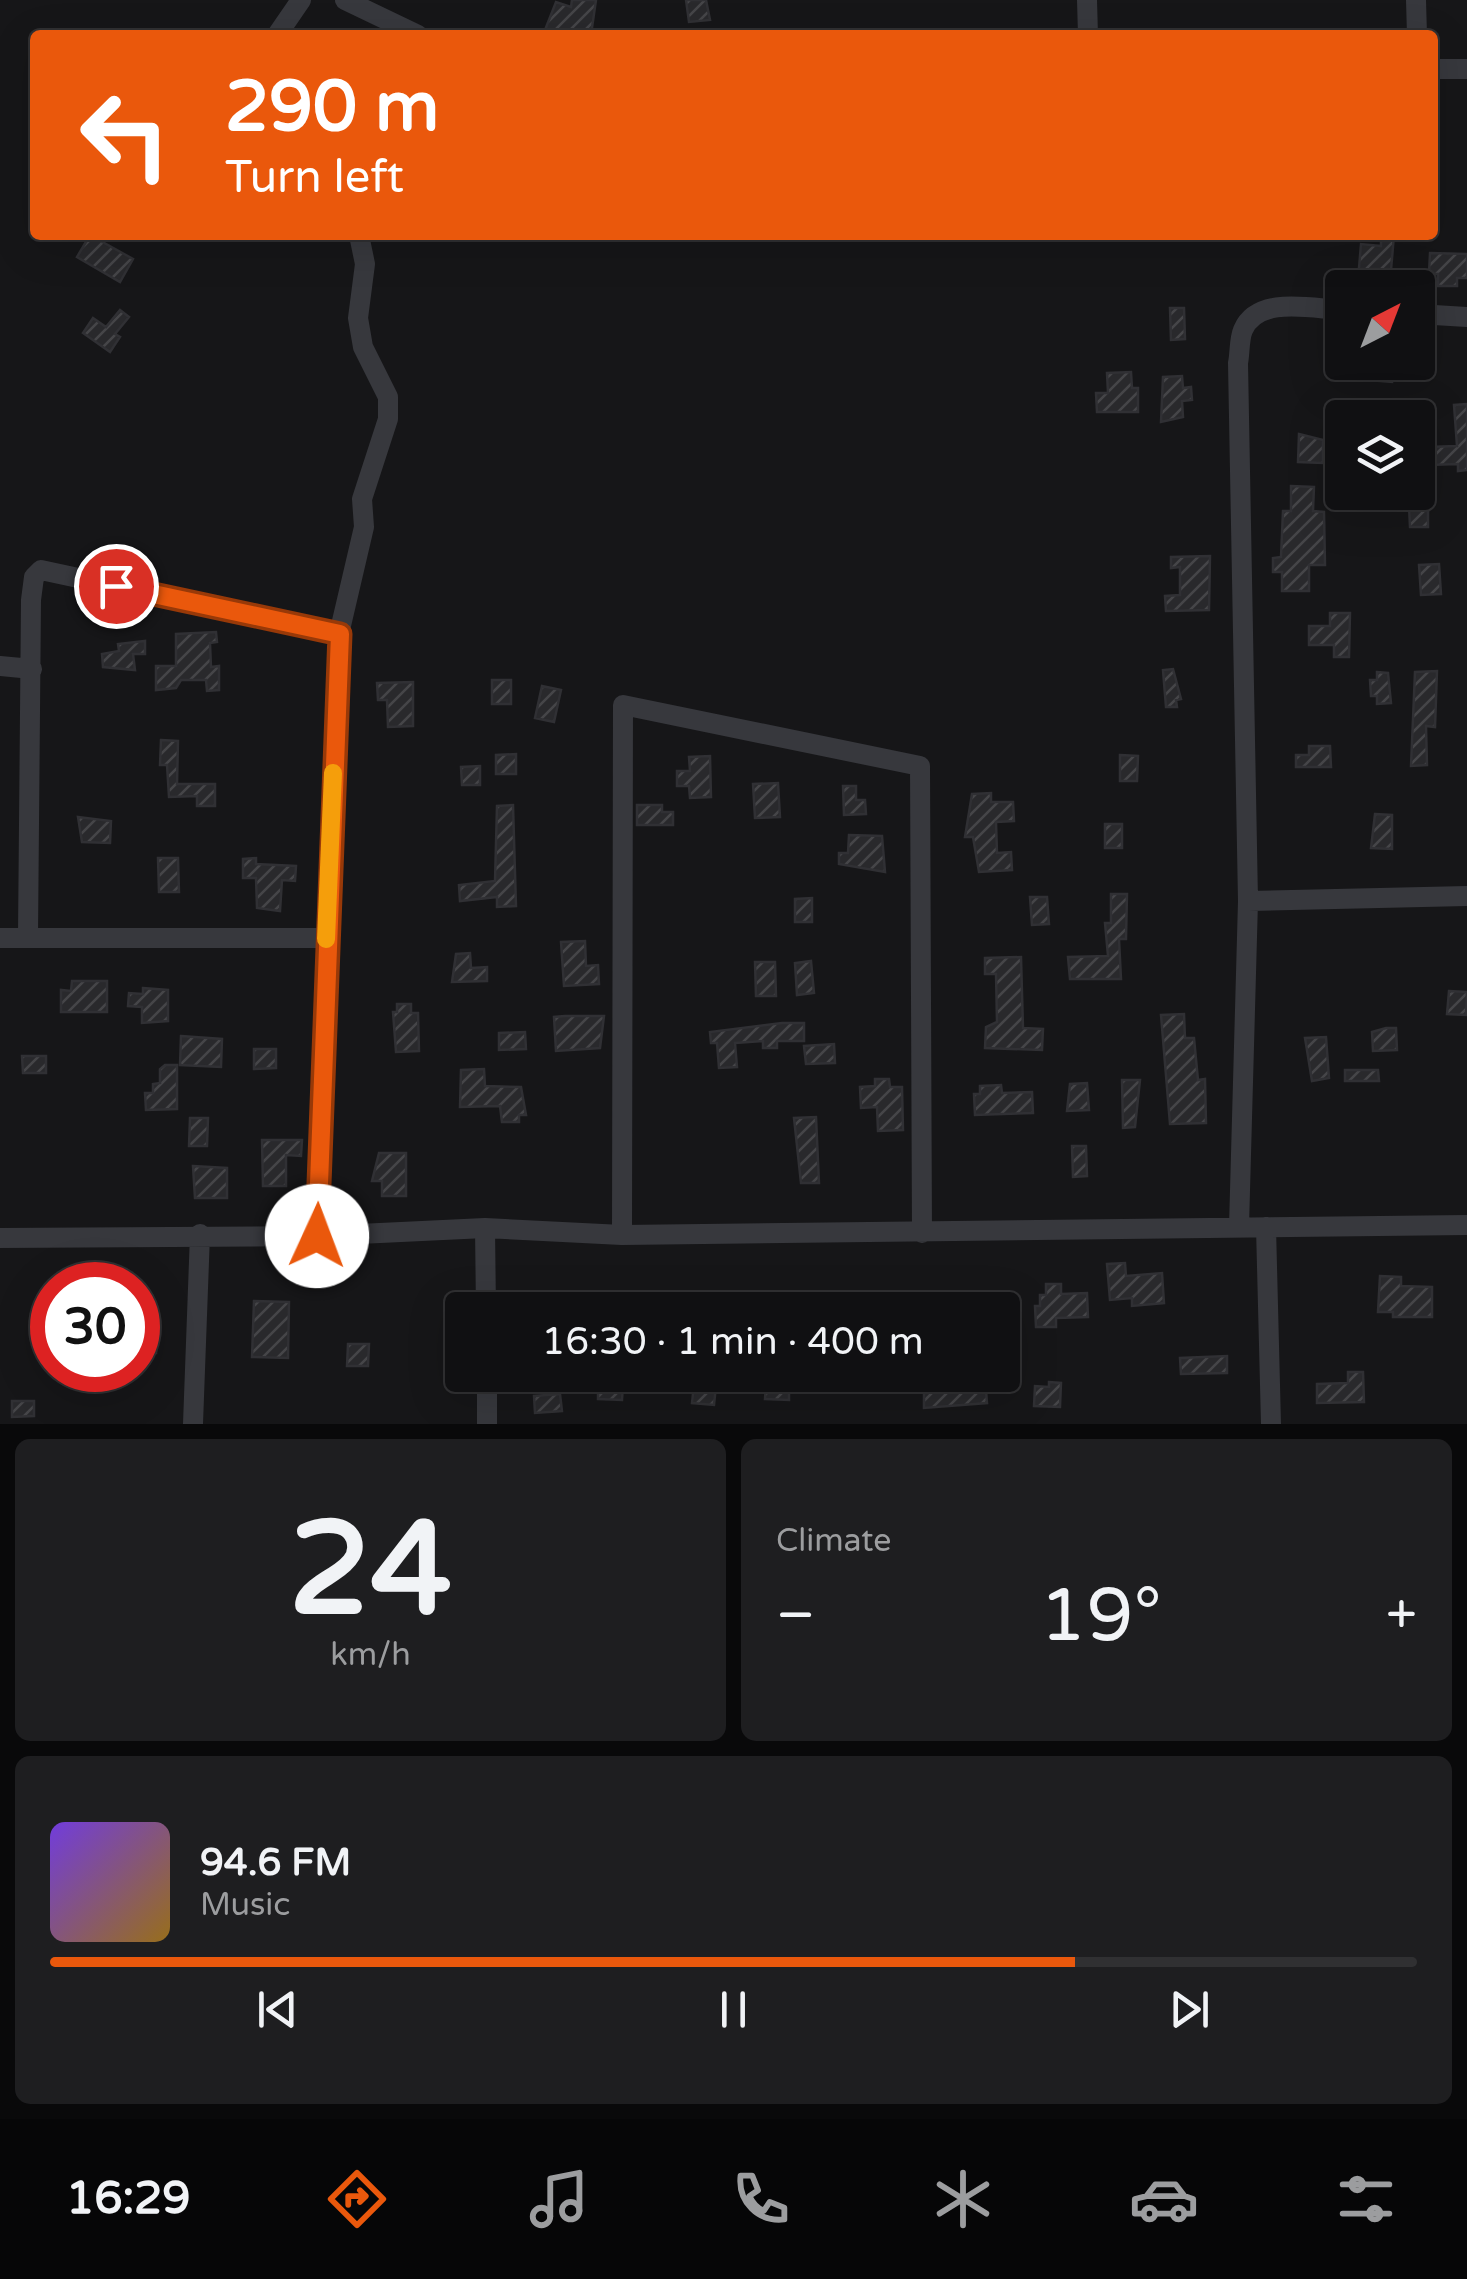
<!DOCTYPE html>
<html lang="en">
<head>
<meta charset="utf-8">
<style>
	:root { --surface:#101012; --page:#1e1e20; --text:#f1f3f6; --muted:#9c9d9f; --line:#303032; --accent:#ea580c }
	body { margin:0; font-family:"Varela Round",sans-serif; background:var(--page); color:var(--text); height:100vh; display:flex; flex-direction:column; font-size:38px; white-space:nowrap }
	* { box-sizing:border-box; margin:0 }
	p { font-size:32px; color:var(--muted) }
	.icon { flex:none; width:55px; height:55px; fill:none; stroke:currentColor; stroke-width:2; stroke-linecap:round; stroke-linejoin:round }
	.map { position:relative; height:1424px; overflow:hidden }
	.drawer { display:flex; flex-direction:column; gap:15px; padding:15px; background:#09090a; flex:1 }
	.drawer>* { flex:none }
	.guide { position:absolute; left:30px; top:30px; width:1408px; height:210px; border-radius:10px; box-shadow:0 10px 40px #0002,0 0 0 2px var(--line); background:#ea580c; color:#fff; overflow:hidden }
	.needle { width:65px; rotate:42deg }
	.fabs { position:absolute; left:1325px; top:270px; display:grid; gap:20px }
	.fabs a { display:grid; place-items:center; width:110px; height:110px; border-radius:10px; background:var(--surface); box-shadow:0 10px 40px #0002,0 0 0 2px var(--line); font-size:50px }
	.speed { position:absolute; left:30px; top:1262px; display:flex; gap:20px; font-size:50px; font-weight:700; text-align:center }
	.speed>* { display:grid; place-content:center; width:130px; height:130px; border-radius:50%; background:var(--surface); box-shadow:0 10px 40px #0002,0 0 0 2px var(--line); line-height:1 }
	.speed .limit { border:15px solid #d22; background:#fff; color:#111 }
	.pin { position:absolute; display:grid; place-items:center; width:85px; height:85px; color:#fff; margin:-42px; border:5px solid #fff; border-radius:50%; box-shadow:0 2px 10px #0007 }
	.me { position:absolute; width:110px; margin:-55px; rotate:2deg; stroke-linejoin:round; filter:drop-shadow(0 0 8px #0008) }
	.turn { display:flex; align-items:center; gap:35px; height:210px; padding:0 30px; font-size:45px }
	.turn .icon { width:130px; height:130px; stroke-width:2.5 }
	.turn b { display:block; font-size:70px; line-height:85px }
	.big { font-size:75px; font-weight:600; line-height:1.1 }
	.drawer .widget { flex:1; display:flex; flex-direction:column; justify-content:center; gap:15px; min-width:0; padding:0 35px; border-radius:15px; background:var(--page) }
	.drawer .dial { align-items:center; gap:0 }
	.dial b { font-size:130px; line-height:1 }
	.song { display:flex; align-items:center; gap:30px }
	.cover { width:120px; height:120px; border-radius:15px; background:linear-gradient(135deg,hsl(260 70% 55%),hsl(40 70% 35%)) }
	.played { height:10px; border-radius:5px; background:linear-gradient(90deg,var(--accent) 75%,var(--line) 75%) }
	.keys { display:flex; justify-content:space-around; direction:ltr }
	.heat { display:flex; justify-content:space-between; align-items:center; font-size:55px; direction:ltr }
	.drawer .tiles { flex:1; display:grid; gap:15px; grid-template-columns:1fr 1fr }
	.widget:last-child { grid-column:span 2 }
	.trip { position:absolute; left:445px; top:1292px; width:575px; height:100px; border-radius:10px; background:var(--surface); box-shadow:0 10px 40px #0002,0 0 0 2px var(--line); font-weight:600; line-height:100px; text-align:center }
	.menu { display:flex; height:160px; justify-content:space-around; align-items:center; background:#060607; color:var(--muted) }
	.menu .icon { width:70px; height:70px }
	.menu .current { color:var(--accent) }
	.menu b { font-size:45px; color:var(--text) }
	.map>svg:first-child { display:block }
	.building { fill:url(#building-hatch); stroke:#303034; stroke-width:2.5 }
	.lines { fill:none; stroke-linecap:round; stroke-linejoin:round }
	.minor { stroke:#37383d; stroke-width:20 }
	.route-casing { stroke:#983908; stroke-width:25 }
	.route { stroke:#ea580c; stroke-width:18 }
	.slow { stroke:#f59e0b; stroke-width:18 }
</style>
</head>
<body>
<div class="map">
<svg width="1467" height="1424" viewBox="0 0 1467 1424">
	<defs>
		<pattern id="building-hatch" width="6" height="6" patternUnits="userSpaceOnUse" patternTransform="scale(2.5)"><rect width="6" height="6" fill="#29292c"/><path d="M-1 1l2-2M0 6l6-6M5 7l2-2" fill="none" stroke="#454548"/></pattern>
	</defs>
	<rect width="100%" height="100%" fill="#161618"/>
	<path class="building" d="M572,0H596L591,35L545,30L556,2L571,7Z
		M686,0H706L710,20L689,22Z
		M90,235L133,259L120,282L77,257Z
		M1381,235H1394L1390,282L1358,280L1361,244L1381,246Z
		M1430,253L1467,254V278H1457V286H1438V274H1429Z
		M1170,308H1184L1185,339L1171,340Z
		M120,310L129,317L115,334L120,337L110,352L83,333L93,318L106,327Z
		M1418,350H1435L1434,369L1418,368Z
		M1357,362H1385V368L1392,369V382L1356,379Z
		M1131,372L1132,388H1138V412H1097L1096,393H1108L1107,373Z
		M1182,376L1183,388L1191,387L1192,400L1182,401L1183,417L1161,422L1163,377Z
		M1467,404V470L1458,471V464L1429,465L1428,447L1457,446L1454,405Z
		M1299,434L1323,440V463L1298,462Z
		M1291,486L1314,487L1313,511L1324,512L1325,565H1309V591H1282V572H1273V558L1281,557L1283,511H1291Z
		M1428,505V527H1410L1409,506Z
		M1210,556L1209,610L1166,611L1165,596L1180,595V567L1171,568V557Z
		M1439,564L1441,594L1421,595L1419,565Z
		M1330,613H1350L1349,657H1334V645H1309V626H1330Z
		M216,632L217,642L210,643L211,667L219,666V690L207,691L206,680H181L176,688L156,690V666H176V634Z
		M145,641V654H133L135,670L103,667L102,654L119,651L118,644Z
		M1173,669L1181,699L1176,700L1177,707H1166L1163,670Z
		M1437,671L1435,727L1426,726L1427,765L1411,766L1415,672Z
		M1377,672L1388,673L1391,703L1377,704V696H1371L1370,680H1377Z
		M492,680H511V704H492Z
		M413,682V726L388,727L387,700H378L377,683Z
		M542,686L561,690L554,722L535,718Z
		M161,740L178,741L177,784H215V806H197V796L169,797L167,765H160Z
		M1309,746H1330L1331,767H1296V755H1309Z
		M516,754V774H496V755Z
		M1120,755L1138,756L1137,781H1120Z
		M710,756L711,797L690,798L689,786H677V771H690L689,757Z
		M480,766V785H462L461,767Z
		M778,783L780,817L755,818L753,784Z
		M843,786H856V800H865L866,814L844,815Z
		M991,793V802H1013L1014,821L996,822L997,853L1011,852L1012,870L979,872L973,837H965L972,794Z
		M513,805L516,906L497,907V897L460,901L459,885L495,881L497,806Z
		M637,805H662V812H673V825H637Z
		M1375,814L1392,815V849L1371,848Z
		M78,817L111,821L110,843L82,842Z
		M1105,824H1122V848H1105Z
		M849,835L882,836L885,872L839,864V853H848Z
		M158,858H178L179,892H159Z
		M256,858V864L296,866L295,881L282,880L280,911L257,908L256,878H243V859Z
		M1111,894H1127L1126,939H1119L1121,979H1070L1068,957L1108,956L1105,923H1111Z
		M1030,897H1047L1049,924L1032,925Z
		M812,898V922H795V899Z
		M585,941L586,966L598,965L599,984L564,986L561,942Z
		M470,953L471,968L487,967V981L452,982L456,954Z
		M1021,957L1023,1028L1043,1029L1042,1050L985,1048L986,1027L997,1022L996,974H985V958Z
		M811,961L814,993L797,995L795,963Z
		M755,962H775L776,996H756Z
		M72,981H107V1012H61V990L71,991Z
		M143,988L168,990V1021L142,1023V1007L128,1006L129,993L143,994Z
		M1449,991L1467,992L1466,1015L1447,1014Z
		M397,1004H411V1013H418L419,1051L396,1052L393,1012H397Z
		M1184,1014L1185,1038H1194L1198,1080L1205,1079L1206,1123L1170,1124L1161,1015Z
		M565,1016H604L600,1048L556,1051L554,1017Z
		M782,1023H804V1041H777V1048H763V1041L735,1043L737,1067L719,1068L717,1043H711L710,1032Z
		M1386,1028H1396L1397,1050L1373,1051L1372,1032Z
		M525,1032L526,1049L499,1050V1033Z
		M181,1036L222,1039L221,1067L180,1065Z
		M1326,1037L1329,1078L1312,1081L1305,1038Z
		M834,1044L835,1063L806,1064L804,1046Z
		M254,1049H276V1068L254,1069Z
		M22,1056H46V1073H23Z
		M165,1065H177V1109L146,1110L145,1093H153V1084L160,1083V1069Z
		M484,1069L485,1086L521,1087L526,1115H519V1122H502L500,1106L460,1107L461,1070Z
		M1345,1070H1378L1379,1081H1345Z
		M875,1079H889L890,1087H902L903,1130L878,1131L877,1107L861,1108L860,1087L875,1086Z
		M1122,1080H1140L1135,1127L1123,1128Z
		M1087,1083L1089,1110L1067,1111L1070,1084Z
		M1001,1085L1002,1093L1032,1092L1033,1113L975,1115L974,1094H980V1086Z
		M816,1117L819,1183H801L794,1118Z
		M190,1118H208L207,1146H189Z
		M262,1140H302L301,1156L286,1155V1186H263Z
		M1072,1146H1086L1087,1176L1073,1177Z
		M379,1153H406V1196H382V1181H372Z
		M193,1166L227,1168V1198H195Z
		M1125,1263L1126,1276L1162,1273L1164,1303L1132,1306V1298L1110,1300L1107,1264Z
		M1380,1276L1401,1277V1286L1432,1287V1317H1393V1312H1378Z
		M1046,1284H1061V1294L1087,1293L1088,1317L1056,1318V1327H1036L1035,1306H1040V1295H1046Z
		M254,1301L289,1302L288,1358L252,1357Z
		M139,1334H156V1353H139Z
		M348,1344H369L368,1366H347Z
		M1227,1356V1373L1181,1374L1180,1358Z
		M1348,1372H1363L1364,1402L1317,1403V1384L1348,1383Z
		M1049,1382L1061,1383L1060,1407L1034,1406L1035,1386L1049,1387Z
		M598,1384L623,1385L622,1400L598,1399Z
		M694,1384L716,1386L714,1405L692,1403Z
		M766,1384L789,1385V1400L765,1399Z
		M942,1390H986L987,1403L924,1408V1391Z
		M560,1394L562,1411L535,1413L534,1396Z
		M12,1401H34V1416L12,1417Z"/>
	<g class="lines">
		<path class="minor" d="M345,0L418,35
			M1087,0L1088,35
			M1416,0L1417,35
			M277,35L301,0
			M1432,69H1467
			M1418,314L1467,317
			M339,634L364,527L362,499L388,419V397L363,347L358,318L365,264L359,235
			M0,666L32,669
			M1248,901L1467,896
			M28,936L31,600L34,577L41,570L339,634L317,1236
			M0,938H326
			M1239,1227L1248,901L1238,363C1240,354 1239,339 1243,330C1258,295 1313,309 1342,310
			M1266,1227L1271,1424
			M485,1228L486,1310
			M622,1235L623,705L920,766L922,1233
			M0,1238L317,1236L485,1228L622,1235L1467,1225
			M487,1375V1424
			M193,1424L200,1234"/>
	</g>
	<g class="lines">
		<defs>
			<path id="route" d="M116,586L340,634L317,1236"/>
		</defs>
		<use href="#route" class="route-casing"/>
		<use href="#route" class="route"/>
		<path class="slow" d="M326,939L333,773"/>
	</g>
</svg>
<div class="fabs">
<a><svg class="needle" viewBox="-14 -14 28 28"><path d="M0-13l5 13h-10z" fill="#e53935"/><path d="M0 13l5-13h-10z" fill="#9c9d9f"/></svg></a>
<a><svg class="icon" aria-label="layers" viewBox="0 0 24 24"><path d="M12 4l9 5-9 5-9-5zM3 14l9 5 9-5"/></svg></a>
</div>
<div class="speed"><div class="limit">30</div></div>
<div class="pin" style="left:116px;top:586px;background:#d93025"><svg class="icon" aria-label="arrive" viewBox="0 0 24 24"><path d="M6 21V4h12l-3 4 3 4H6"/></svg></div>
<svg class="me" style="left:317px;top:1236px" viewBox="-20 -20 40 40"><circle r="19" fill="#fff"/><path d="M0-13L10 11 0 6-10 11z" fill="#ea580c"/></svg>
<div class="trip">16:30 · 1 min · 400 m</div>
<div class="guide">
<div class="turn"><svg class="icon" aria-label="left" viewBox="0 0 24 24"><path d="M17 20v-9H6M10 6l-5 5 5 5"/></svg><div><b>290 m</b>Turn left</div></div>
</div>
</div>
<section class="drawer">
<div class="tiles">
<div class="widget dial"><b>24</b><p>km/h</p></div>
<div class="widget"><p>Climate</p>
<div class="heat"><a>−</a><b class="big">19°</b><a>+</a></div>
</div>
<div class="widget">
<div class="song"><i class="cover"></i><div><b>94.6 FM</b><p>Music</p></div></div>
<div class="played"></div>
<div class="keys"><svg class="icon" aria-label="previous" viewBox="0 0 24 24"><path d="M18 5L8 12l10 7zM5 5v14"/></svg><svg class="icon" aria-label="pause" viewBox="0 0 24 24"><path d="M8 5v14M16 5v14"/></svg><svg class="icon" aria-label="next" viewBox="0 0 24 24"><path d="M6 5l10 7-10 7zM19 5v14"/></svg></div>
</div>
</div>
</section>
<nav class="menu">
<b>16:29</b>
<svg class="icon current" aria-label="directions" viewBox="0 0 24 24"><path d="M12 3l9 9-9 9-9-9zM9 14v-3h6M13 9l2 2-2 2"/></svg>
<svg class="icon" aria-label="music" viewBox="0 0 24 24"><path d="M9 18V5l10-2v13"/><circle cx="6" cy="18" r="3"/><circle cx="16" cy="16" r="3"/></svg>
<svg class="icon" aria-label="phone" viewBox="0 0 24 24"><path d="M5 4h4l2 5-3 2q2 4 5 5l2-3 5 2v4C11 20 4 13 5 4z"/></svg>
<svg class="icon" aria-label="climate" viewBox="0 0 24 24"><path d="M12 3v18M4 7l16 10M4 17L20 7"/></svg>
<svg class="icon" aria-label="car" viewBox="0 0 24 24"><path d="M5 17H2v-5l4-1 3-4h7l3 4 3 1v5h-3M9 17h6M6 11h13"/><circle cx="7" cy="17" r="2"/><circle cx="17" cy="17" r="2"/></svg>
<svg class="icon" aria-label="filters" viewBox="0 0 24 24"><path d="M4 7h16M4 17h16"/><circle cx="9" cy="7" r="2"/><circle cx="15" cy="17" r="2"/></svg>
</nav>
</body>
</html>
